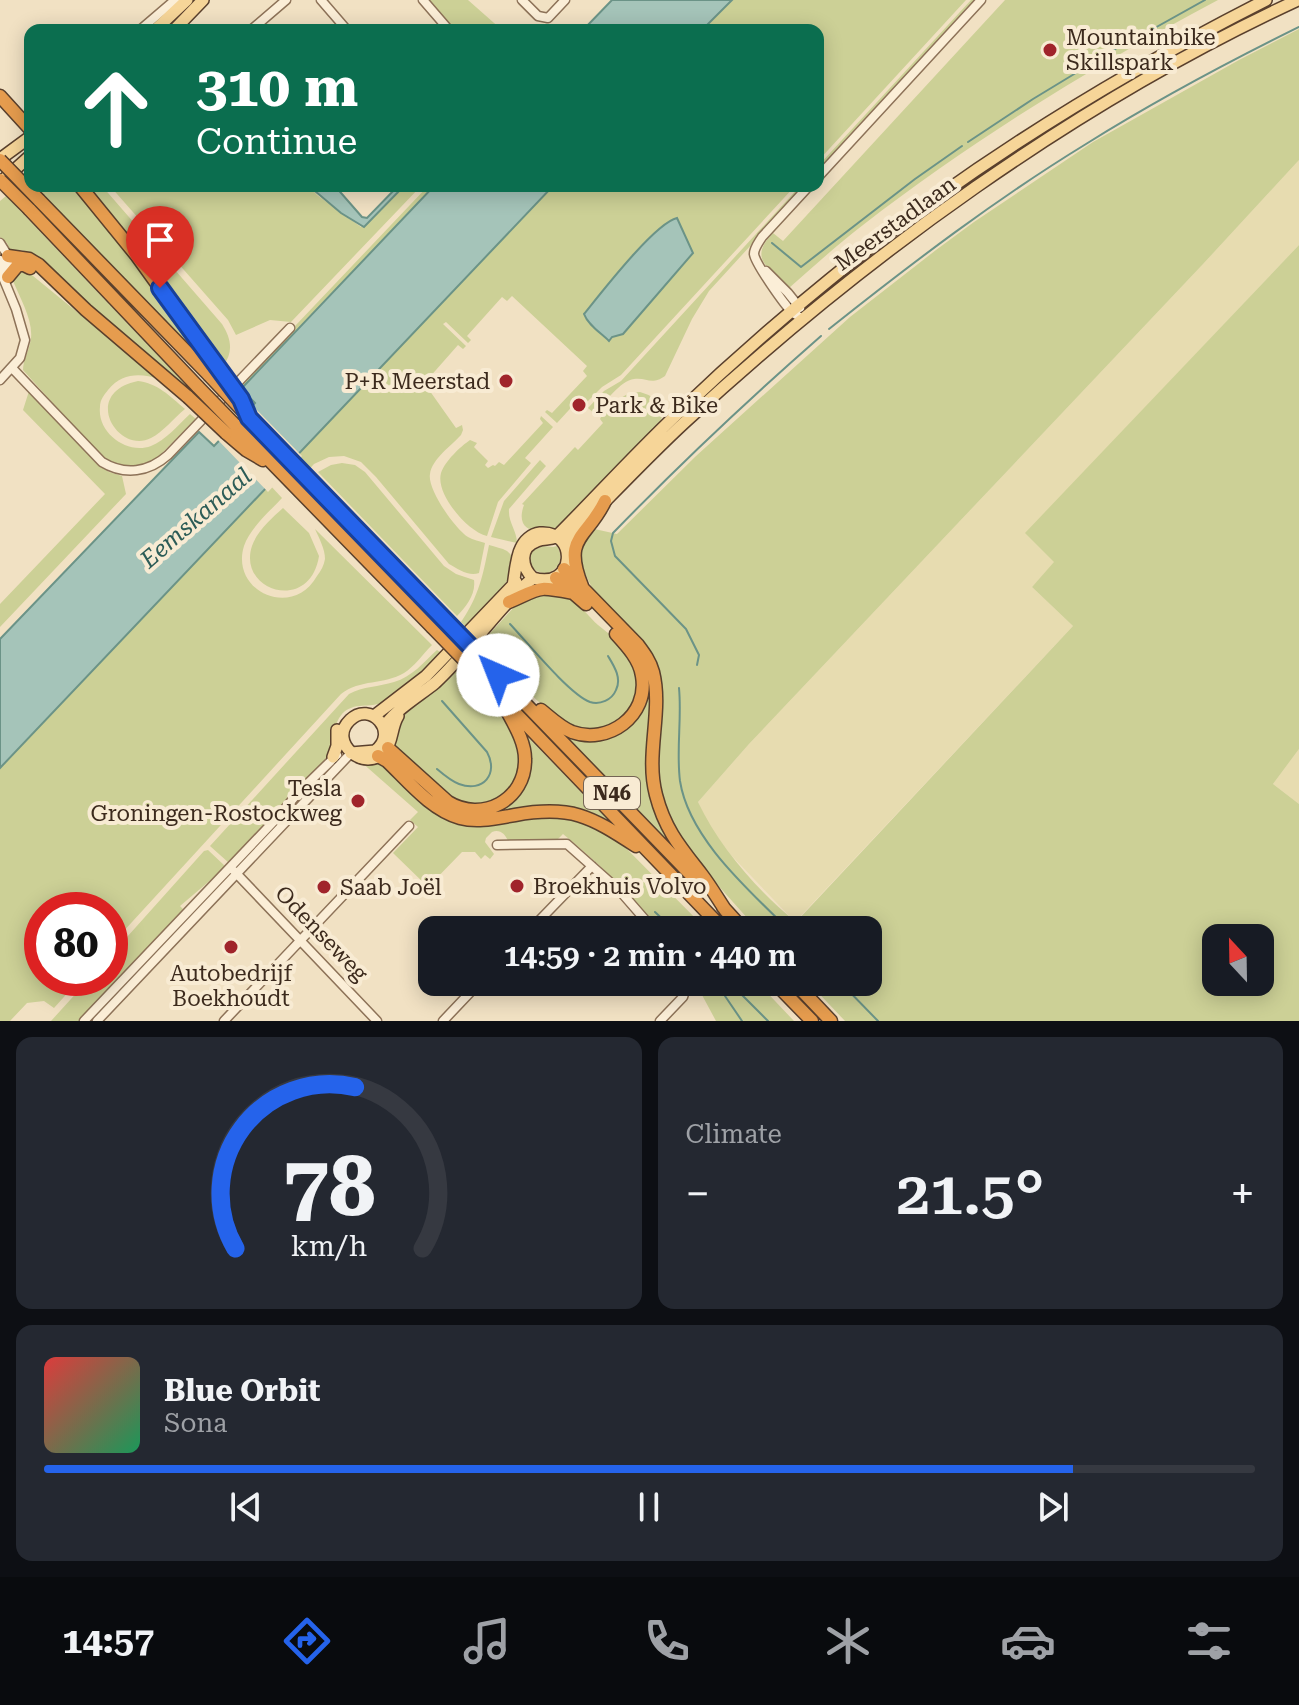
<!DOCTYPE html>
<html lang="en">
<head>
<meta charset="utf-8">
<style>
	:root { --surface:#171b24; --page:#242831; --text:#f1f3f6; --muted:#9ea1a6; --line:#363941; --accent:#2563eb }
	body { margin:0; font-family:"Roboto Serif",serif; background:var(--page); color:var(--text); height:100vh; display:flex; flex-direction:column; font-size:30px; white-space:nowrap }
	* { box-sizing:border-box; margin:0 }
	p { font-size:26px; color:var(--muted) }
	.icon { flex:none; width:44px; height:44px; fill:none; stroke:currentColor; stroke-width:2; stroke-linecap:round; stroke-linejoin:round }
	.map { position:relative; height:1021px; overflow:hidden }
	.drawer { display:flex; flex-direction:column; gap:16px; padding:16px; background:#0d0f14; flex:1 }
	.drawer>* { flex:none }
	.hud { position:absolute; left:24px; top:24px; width:800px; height:168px; border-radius:16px; box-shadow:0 4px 20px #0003; background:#0b6e4f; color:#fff; overflow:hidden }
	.needle { width:52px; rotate:338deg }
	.fabs { position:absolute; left:1202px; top:924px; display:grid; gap:16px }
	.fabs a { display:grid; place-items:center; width:72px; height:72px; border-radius:16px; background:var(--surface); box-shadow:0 4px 20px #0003; font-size:40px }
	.speed { position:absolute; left:24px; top:892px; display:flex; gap:16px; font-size:40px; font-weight:700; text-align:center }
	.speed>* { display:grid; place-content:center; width:104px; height:104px; border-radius:50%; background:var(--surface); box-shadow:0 4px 20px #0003; line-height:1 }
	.speed .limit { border:12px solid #d22; background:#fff; color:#111 }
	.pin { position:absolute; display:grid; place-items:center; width:68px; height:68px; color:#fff; margin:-82px -34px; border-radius:50% 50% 50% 0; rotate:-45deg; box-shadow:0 0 8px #0007 }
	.pin .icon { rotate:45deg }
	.me { position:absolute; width:88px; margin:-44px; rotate:316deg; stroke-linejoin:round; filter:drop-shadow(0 0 6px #0008) }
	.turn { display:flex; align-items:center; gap:28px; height:168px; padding:0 40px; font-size:36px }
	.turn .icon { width:104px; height:104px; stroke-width:2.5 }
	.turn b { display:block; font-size:56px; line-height:68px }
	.big { font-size:60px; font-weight:600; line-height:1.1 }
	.drawer .widget { flex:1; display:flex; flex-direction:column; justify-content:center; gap:12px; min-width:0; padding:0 28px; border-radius:16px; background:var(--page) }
	.drawer .dial { align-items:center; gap:0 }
	.dial svg { height:208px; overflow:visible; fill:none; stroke:var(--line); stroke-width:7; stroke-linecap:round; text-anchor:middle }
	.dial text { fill:var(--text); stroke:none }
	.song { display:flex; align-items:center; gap:24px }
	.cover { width:96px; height:96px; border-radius:12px; background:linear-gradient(135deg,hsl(0 70% 55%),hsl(150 70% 35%)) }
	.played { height:8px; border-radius:4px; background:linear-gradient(90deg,var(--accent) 85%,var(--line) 85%) }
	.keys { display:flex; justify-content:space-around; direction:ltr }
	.heat { display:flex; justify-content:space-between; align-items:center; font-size:44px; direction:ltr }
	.drawer .tiles { flex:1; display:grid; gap:16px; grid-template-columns:1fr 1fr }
	.widget:last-child { grid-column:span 2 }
	.trip { position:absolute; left:418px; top:916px; width:464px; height:80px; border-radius:16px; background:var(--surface); box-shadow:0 4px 20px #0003; font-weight:600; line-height:80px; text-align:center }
	.menu { display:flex; height:128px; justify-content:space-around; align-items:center; background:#090b0e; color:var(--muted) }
	.menu .icon { width:56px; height:56px }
	.menu .current { color:var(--accent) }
	.menu b { font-size:36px; color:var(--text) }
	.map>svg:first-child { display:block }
	.farmland { fill:#e7dcb0 }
	.green { fill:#ccd096; fill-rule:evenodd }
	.water { fill:#a5c4b9; stroke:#6b9387; stroke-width:2 }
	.pier { fill:#f1e1c3 }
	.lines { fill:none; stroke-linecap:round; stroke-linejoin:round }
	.stream { stroke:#6b9387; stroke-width:2 }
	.minor-casing { stroke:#8d7258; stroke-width:11 }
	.major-casing { stroke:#5a402d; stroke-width:14 }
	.highway-casing { stroke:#5a402d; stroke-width:15 }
	.minor { stroke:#fbeed7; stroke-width:8 }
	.major { stroke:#f6d598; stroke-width:11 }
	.highway { stroke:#e69c4e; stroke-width:12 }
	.highway-bridge-casing { stroke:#5a402d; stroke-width:15; stroke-linecap:butt }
	.highway-bridge { stroke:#e69c4e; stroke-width:12 }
	.route-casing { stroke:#184099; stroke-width:20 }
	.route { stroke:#2563eb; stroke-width:14 }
	.poi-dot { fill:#a0242b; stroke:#f8ebd3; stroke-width:3 }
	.labels { text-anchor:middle; stroke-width:8; stroke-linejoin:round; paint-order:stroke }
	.shield { fill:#f8ebd3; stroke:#746454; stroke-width:2 }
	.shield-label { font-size:20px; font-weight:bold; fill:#3c2a1d }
	.poi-label { font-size:22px; fill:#3c2a1d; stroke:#f8ebd3; text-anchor:start }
	.street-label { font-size:22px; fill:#3c2a1d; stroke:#f8ebd3 }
	.water-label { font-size:24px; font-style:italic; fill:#2c5c57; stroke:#f8ebd3 }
</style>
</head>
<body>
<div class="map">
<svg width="1299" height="1021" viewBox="0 0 1299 1021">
	<rect width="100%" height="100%" fill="#f1e1c3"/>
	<path class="farmland" d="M1299,160V245L1026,533L1055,562L1032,587L1073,626L795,922L731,855L710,827L698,802L749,744L1204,263Z
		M1299,749V804L1273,784Z"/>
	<path class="green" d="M428,0H468L502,30H454Z
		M732,0H966L818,161V30H702Z
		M971,0H976L818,171V166Z
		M1005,0H1218C1095,65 974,139 863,225C837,245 813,267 789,288C768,267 748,259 773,233L783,241Z
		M1299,29V160L1204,263L749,744L698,802C720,848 757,890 796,922L1073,626L1032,587L1054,562L1025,533L1299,245V749L1273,784L1299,804V1021H845L808,982H868V930H758L689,853L674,829L663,803L657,774L659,708L639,638L625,622L593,590L581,565L580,546L590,528L617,534L696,456L850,317L936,250L974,222L1093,142L1239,60ZM1216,938H1260V982H1216Z
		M33,186H76C125,243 169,304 210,368Z
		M89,186H102L222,324C231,338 234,352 223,366L217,360L142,251Z
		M110,186H309L317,195L361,227L401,186H421L291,322L270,320L236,335L228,320Z
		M428,186H434L241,389L238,386Z
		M553,186H795L621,375L602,387L585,404L579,399L557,423L545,412L547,410L552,413L587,376L583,371L587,366L512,296L507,301L502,297L467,336L471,340L468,343L446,322L443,324L466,346L463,349L458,345L428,379L431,383L427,387L456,428L462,425L463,430L461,435C451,446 432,459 430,474C427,489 455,529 468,537C473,540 480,541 485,543L479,573C469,577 458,569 449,564L376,477L361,462L344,456L329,457L314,464L293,487L280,474Z
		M800,186H805L709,291L692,319L665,376C651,386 647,377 634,379C621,380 603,404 595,414L588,408L604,391L621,381Z
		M6,196L188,387L187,388L85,301L40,258L22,250H10L7,243L0,237V201Z
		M19,270L27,271L159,379C140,373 122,373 108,390C104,395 100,400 100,407C97,433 127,455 151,446C165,441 179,424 190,414L196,419L154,461L124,469L103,459L23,370C23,360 30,349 31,338C33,320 20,298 13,281L14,276Z
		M138,381C157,383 170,396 185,409C174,418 163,432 151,438C118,455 80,393 138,381Z
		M30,388L99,465L109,472L122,476L126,494L0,627V604L105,494L23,410Z
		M640,392C655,396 667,406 660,423L557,527C538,535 514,532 524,505L522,504L573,449L575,447L578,450L603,423L600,419L601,417L620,398H621L629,393Z
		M541,416L553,427L525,458L531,463L498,502L487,536C468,532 435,494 441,473C445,461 460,447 470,440L477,443L474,447L488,461L485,465L488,468L493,465L495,466L499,462L504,465L543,423L540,419Z
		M540,460L546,466L509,509C508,523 517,530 517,543L491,537L504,501Z
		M342,463L355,465L365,472L444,566L456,574L474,580C476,594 466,607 457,616L318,472L331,465Z
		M269,484L282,498C269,512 250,528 244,546C230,591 292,620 317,576C321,571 324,565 325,559C325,549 319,538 315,529L432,645C423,654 414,667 404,673C384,685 360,679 341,694L110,946V910H42V978H81L54,1008L44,1001L27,1003L10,1021H0V768Z
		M283,508L309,533L319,556C310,614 237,591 252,546C257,531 272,518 283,508Z
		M489,545C495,547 502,548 507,551C531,569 478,614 466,627L461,622C479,596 483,575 489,545Z
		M543,546L553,547L557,546C564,557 560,568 548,573C534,574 526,565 532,551Z
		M536,592C545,594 558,593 567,597C576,600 590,618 598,625C610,635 627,646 632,660C651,705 611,747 567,722C537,706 505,668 482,642L516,605Z
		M625,638L646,667L651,691L648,764L683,859L555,726L598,739L645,699Z
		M437,650L440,652C423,671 405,690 383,702C370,709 354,701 342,714C333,724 335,737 331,749C327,761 311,773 303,782L301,781L287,796L288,798L282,807L229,863L210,846L349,694C363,686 379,687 394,682C412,677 424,662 437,650Z
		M455,671C475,689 506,715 516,740C533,782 491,819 450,800C445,797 441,791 437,787C423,775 410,762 396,749L394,741L400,719Z
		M517,726L613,825L589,813L481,815L525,778Z
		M360,761L380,762L440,813L550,815L580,819L620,842L707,930H661C629,893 601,865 563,834L558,839L508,841C505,834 500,829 492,832L486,838L485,842L494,854L490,859L485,855L481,859L475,852H462L428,887L393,853L418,827L410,820L418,812Z
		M208,850L226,867L180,906L183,909L175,921L81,1021H51L90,978H110V956L204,851Z
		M695,982H757L794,1021H716Z"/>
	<path class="water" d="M612,0H732L702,30H583Z
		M309,186H335L362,217L367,218L398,186H404L364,227L341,213Z
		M434,186H553L0,768V639L199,432L214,446L255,403L241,389Z
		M677,218L693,253L623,334L612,337L609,341C601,333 588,325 584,314C601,293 655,223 677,218Z"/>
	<path class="pier" d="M238,386L252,405L302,456L268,492L216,438L249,403L237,391Z"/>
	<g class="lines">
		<path class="stream" d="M1135,39L1205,0
			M968,142L1033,99L1122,45
			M772,243L801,267L915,179L962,146
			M829,329C912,263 996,199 1086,144C1155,101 1226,63 1299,27
			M510,624C527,642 569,694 590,702C600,705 612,700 616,690C622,678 614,666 608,656
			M697,665L699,655L686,629L615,556L611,541L613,533C680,464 749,399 821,336
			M679,688C682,719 676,750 680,781C689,839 750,891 789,930
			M437,769C444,775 451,781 459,784C483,793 499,774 487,752L442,701
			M655,912L674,930
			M729,982L768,1021
			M840,982L878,1021
			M725,996L742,1021"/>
		<defs>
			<path id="minor" d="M321,0L347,30
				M423,0L449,30
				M522,0L538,16L548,18L565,0
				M140,30L175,0
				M251,30L286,0
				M818,177L981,0
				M0,243L8,256V276
				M0,260L2,275L16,309L25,340L20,358L0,380
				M766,271L788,293L800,308
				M804,319C800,317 796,315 793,313C785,306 755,263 754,254C754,248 759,242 762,237L809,186
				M12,368L102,462C125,476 149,472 168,455L290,328
				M497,845L567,844L620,891L654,930
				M234,871L377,1021
				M530,930L592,866
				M84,1021L277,818L299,792L337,755
				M97,1021L351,753
				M224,1021L409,826
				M443,1021L480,982
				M660,1021L683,997L688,982"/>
			<path id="major" d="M155,30L187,0
				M174,30L203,0
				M0,159L30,137
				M0,183L30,156
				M556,537C596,497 634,455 675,416C724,369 776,323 829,280C963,170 1112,78 1266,0
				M565,545L569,538C608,499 645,459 685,422C865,256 1075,103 1298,0
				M513,586C515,575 516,557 521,548C524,541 531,534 540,533C579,530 576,591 533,578C521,567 519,547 537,541C544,538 549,540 556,537
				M374,716L426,676L516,582
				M384,728C390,713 422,694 435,683C470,651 496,609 533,578
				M351,753L375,751C400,732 370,700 350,720C327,742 365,774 385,751C393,741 391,727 398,716
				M333,757L337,746V730"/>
			<path id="highway" d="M0,96L30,129
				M80,186L137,256L217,367
				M39,200L209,375
				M29,209L198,387
				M8,256L29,259L39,265L86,310L188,397
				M8,277L18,265H24L30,268
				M245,413L441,616
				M234,424L432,627
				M226,433L246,450L263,460
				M564,569L638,645C644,653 650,661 653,672C663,712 645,754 656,795C665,830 681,848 702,875C711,887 718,899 726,911
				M556,578L586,604
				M582,586C562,536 587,539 605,501
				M509,602C543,587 536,586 573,593
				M481,658L699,883
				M472,668L724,930
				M541,710C551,718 560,727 572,732C608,745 649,716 642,676C640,660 627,646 616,634
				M388,748L448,802C482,823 526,800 525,759C525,742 515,726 507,711
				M378,756L387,761C408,781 431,810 460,818C478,823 497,818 515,815C571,805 590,816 636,846
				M723,907L744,930
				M774,982L812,1021
				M794,982L831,1021"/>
		</defs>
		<use href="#minor" class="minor-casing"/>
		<use href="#major" class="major-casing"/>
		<use href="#highway" class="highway-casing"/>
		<use href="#minor" class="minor"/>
		<use href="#major" class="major"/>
		<use href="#highway" class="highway"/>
		<defs>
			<path id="highway-bridge" d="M0,160L39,200
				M0,180L29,209
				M217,367L241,399
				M209,375L245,413
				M198,387L234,424
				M188,397L226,433
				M441,616L481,658
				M432,627L472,668"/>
		</defs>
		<use href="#highway-bridge" class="highway-bridge-casing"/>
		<use href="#highway-bridge" class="highway-bridge"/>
	</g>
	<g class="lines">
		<defs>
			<path id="route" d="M160,288L241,399L249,418L498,675"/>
		</defs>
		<use href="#route" class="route-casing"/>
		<use href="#route" class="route"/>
	</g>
	<g class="poi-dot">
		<circle cx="1050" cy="50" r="8"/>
		<circle cx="506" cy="381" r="8"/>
		<circle cx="579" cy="405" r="8"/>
		<circle cx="358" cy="801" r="8"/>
		<circle cx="517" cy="886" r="8"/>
		<circle cx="324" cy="887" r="8"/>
		<circle cx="231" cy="947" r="8"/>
	</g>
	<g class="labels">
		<rect class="shield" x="584" y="777" width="56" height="32" rx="6"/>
		<g class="shield-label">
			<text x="612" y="800">N46</text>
		</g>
		<g class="poi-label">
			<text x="1066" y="45">Mountainbike<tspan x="1066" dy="25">Skillspark</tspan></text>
			<text x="490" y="389" text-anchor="end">P+R Meerstad</text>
			<text x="595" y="413">Park &amp; Bike</text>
			<text x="342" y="796" text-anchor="end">Tesla<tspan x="342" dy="25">Groningen-Rostockweg</tspan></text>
			<text x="533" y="894">Broekhuis Volvo</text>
			<text x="340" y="895">Saab Joël</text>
			<text x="231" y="981" text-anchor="middle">Autobedrijf<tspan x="231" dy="25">Boekhoudt</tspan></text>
		</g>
		<g class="street-label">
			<text transform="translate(895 223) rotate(-36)" y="8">Meerstadlaan</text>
			<text transform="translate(322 933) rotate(46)" y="8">Odenseweg</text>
		</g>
		<g class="water-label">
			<text transform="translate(196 518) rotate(-41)" y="8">Eemskanaal</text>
		</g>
	</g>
</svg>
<div class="fabs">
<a><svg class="needle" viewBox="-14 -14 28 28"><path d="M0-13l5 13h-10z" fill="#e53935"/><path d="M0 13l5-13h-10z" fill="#9ea1a6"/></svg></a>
</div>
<div class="speed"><div class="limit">80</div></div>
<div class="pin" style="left:160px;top:288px;background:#d93025"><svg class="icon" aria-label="arrive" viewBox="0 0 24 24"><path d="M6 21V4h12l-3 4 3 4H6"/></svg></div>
<svg class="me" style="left:498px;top:675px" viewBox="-20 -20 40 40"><circle r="19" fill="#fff"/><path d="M0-13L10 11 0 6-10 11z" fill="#2563eb"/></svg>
<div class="trip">14:59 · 2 min · 440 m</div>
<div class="hud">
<div class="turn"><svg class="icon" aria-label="ahead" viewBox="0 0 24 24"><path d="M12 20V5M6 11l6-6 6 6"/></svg><div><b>310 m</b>Continue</div></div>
</div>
</div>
<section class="drawer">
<div class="tiles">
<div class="widget dial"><svg viewBox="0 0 100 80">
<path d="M14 69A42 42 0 1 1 86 69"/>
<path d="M14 69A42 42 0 0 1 60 7" stroke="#2563eb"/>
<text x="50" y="56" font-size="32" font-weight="700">78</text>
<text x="50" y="72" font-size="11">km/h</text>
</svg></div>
<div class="widget"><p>Climate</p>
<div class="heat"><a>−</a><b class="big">21.5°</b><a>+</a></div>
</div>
<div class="widget">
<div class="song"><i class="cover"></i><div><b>Blue Orbit</b><p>Sona</p></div></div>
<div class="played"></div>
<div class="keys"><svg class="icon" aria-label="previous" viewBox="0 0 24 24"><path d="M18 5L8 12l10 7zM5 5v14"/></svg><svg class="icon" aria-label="pause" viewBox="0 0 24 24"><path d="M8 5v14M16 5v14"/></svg><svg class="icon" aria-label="next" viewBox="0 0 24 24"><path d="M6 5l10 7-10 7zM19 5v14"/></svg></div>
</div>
</div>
</section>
<nav class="menu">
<b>14:57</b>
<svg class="icon current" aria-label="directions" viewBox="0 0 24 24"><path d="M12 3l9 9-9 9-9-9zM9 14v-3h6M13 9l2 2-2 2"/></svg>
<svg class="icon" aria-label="music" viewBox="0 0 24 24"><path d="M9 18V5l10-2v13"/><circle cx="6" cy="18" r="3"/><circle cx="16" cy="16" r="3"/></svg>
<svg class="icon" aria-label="phone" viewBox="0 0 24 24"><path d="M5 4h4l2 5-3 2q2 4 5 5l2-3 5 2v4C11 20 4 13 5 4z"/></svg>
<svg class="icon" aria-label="climate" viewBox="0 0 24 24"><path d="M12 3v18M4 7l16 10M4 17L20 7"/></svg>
<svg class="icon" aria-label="car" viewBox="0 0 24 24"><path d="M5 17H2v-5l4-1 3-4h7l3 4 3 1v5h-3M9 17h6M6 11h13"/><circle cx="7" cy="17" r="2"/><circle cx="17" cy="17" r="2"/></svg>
<svg class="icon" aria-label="filters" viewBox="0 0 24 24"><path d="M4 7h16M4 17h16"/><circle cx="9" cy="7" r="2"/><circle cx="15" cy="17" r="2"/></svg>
</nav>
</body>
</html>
